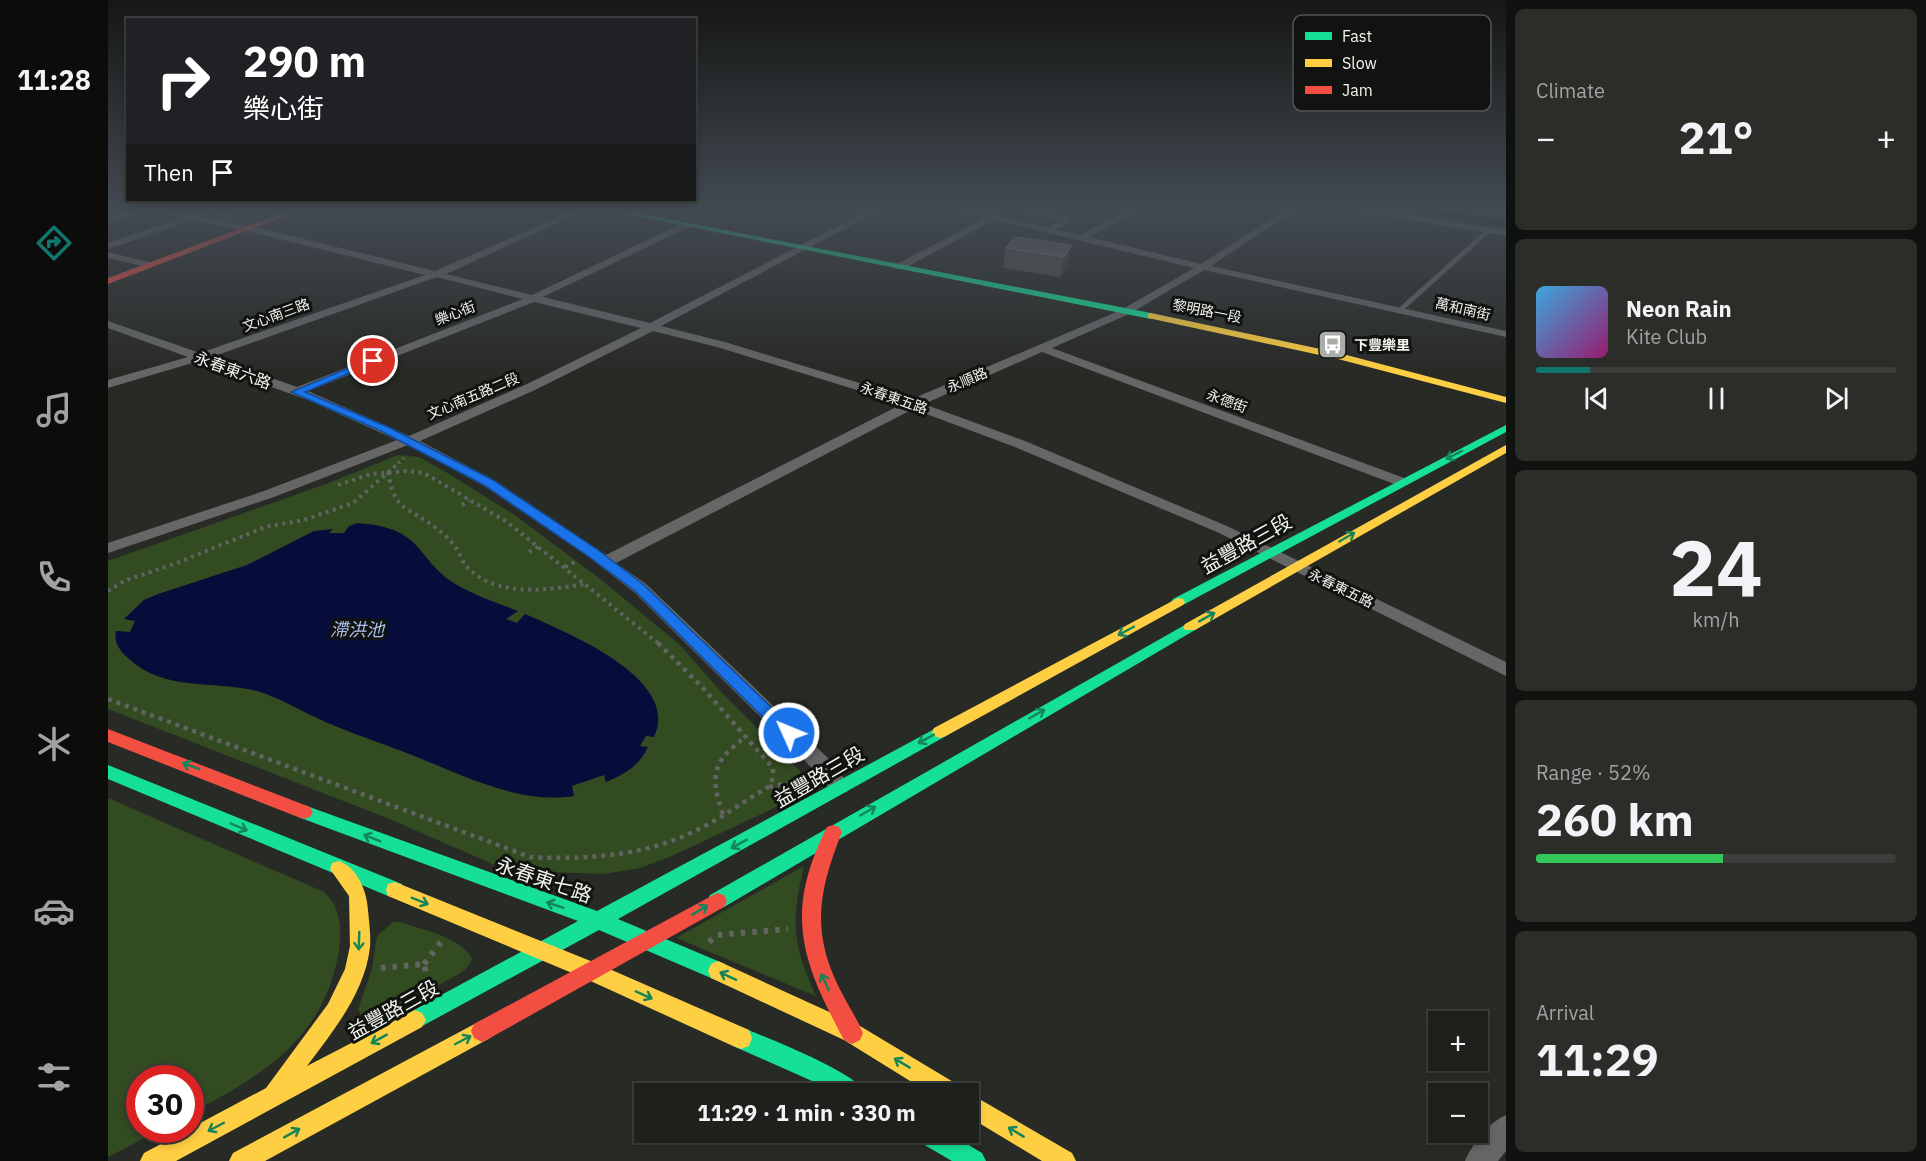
<!DOCTYPE html>
<html lang="en">
<head>
<meta charset="utf-8">
<style>
	:root { --surface:#1e201c; --page:#2b2d29; --text:#f1f3f6; --muted:#a1a3a3; --line:#3c3e3b; --accent:#0f766e }
	body { margin:0; font-family:"IBM Plex Sans","Noto Sans TC",sans-serif; background:var(--page); color:var(--text); height:100vh; display:flex; flex-direction:column; font-size:22px; white-space:nowrap }
	* { box-sizing:border-box; margin:0 }
	p { font-size:20px; color:var(--muted) }
	.icon { flex:none; width:33px; height:33px; fill:none; stroke:currentColor; stroke-width:2; stroke-linecap:round; stroke-linejoin:round }
	.map { position:relative; flex:1; overflow:hidden }
	.drawer { display:flex; flex-direction:column; gap:9px; padding:9px; background:#10120f; width:420px }
	.drawer>* { flex:none }
	.top-card { position:absolute; left:18px; top:18px; width:570px; height:183px; border-radius:0px; box-shadow:0 3px 9px #0003,0 0 0 2px var(--line); background:#202124; color:#fff; overflow:hidden }
	.fabs { position:absolute; left:1320px; top:1011px; display:grid; gap:12px }
	.fabs a { display:grid; place-items:center; width:60px; height:60px; border-radius:0px; background:var(--surface); box-shadow:0 3px 9px #0003,0 0 0 2px var(--line); font-size:30px }
	.speed { position:absolute; left:18px; top:1065px; display:flex; gap:12px; font-size:30px; font-weight:700; text-align:center }
	.speed>* { display:grid; place-content:center; width:78px; height:78px; border-radius:50%; background:var(--surface); box-shadow:0 3px 9px #0003,0 0 0 2px var(--line); line-height:1 }
	.speed .limit { border:9px solid #d22; background:#fff; color:#111 }
	.pin { position:absolute; display:grid; place-items:center; width:51px; height:51px; color:#fff; margin:-26px; border:3px solid #fff; border-radius:50%; box-shadow:0 2px 6px #0007 }
	.me { position:absolute; width:66px; margin:-33px; rotate:314deg; stroke-linejoin:round; filter:drop-shadow(0 0 4px #0008) }
	.turn { display:flex; align-items:center; gap:21px; height:126px; padding:0 18px; font-size:27px }
	.turn .icon { width:78px; height:78px; stroke-width:2.5 }
	.turn b { display:block; font-size:42px; line-height:51px }
	.then { display:flex; align-items:center; height:57px; padding:0 18px; background:#0003; gap:12px; font-size:22px }
	.big { font-size:45px; font-weight:700; line-height:1.1 }
	.drawer .widget { flex:1; display:flex; flex-direction:column; justify-content:center; gap:9px; min-width:0; padding:0 21px; border-radius:9px; background:var(--page) }
	.drawer .dial { align-items:center; gap:0 }
	.dial b { font-size:78px; line-height:1 }
	.song { display:flex; align-items:center; gap:18px }
	.cover { width:72px; height:72px; border-radius:9px; background:linear-gradient(135deg,hsl(200 70% 55%),hsl(320 70% 35%)) }
	.played { height:6px; border-radius:3px; background:linear-gradient(90deg,var(--accent) 15%,var(--line) 15%) }
	.keys { display:flex; justify-content:space-around; direction:ltr }
	.heat { display:flex; justify-content:space-between; align-items:center; font-size:33px; direction:ltr }
	.charge { height:9px; border-radius:4px; background:linear-gradient(90deg,#34c759 52%,var(--line) 0) }
	.trip { position:absolute; left:526px; top:1083px; width:345px; height:60px; border-radius:0px; background:var(--surface); box-shadow:0 3px 9px #0003,0 0 0 2px var(--line); font-weight:700; line-height:60px; text-align:center }
	main { display:flex; flex:1; min-height:0 }
	.tabs { display:flex; flex-direction:column; width:108px; justify-content:space-around; align-items:center; background:#0c0d0b; color:var(--muted) }
	.tabs .icon { width:42px; height:42px }
	.tabs .active { color:var(--accent) }
	.tabs b { font-size:27px; color:var(--text) }
	.map>svg:first-child { display:block }
	.green { fill:#324b21 }
	.water { fill:#070d3b }
	.lines { fill:none; stroke-linecap:round; stroke-linejoin:round }
	.path-far3 { stroke:#636462; stroke-width:3; stroke-dasharray:2 4; stroke-linecap:butt }
	.path-far2 { stroke:#636462; stroke-width:4; stroke-dasharray:3 4.5; stroke-linecap:butt }
	.path-far1 { stroke:#636462; stroke-width:4.5; stroke-dasharray:4 5; stroke-linecap:butt }
	.path { stroke:#636462; stroke-width:6; stroke-dasharray:4.5 7; stroke-linecap:butt }
	.lane { stroke:#656665; stroke-width:5 }
	.street { fill:#656665; fill-rule:evenodd }
	.fast { fill:#16e098; fill-rule:evenodd }
	.slow { fill:#ffcf43; fill-rule:evenodd }
	.jam { fill:#f24e42; fill-rule:evenodd }
	.wall { fill:#50514e }
	.shaded-wall { fill:#393a37 }
	.building { fill:#61635f; stroke:#787a76; stroke-width:1.5 }
	.oneway { stroke:#14845b }
	.route { fill:#1a73e8; stroke:#114b97; stroke-width:1.5 }
	.labels { text-anchor:middle; stroke-width:6; stroke-linejoin:round; paint-order:stroke }
	.far-street-label { font-size:14px; fill:#f1f4ef; stroke:#111310 }
	.far-poi-label { font-size:14px; font-weight:bold; fill:#f1f4ef; stroke:#111310; text-anchor:start }
	.street-label { font-size:16px; fill:#f1f4ef; stroke:#111310 }
	.water-label { font-size:18px; font-style:italic; fill:#acc0f3; stroke:#111310 }
	.near-street-label { font-size:20px; fill:#f1f4ef; stroke:#111310 }
	.key { fill:#111310; stroke:#545653; stroke-width:1.5 }
	.key-label { font-size:16px; fill:#f1f4ef }
</style>
</head>
<body>
<main>
<nav class="tabs">
<b>11:28</b>
<svg class="icon active" aria-label="directions" viewBox="0 0 24 24"><path d="M12 3l9 9-9 9-9-9zM9 14v-3h6M13 9l2 2-2 2"/></svg>
<svg class="icon" aria-label="music" viewBox="0 0 24 24"><path d="M9 18V5l10-2v13"/><circle cx="6" cy="18" r="3"/><circle cx="16" cy="16" r="3"/></svg>
<svg class="icon" aria-label="phone" viewBox="0 0 24 24"><path d="M5 4h4l2 5-3 2q2 4 5 5l2-3 5 2v4C11 20 4 13 5 4z"/></svg>
<svg class="icon" aria-label="climate" viewBox="0 0 24 24"><path d="M12 3v18M4 7l16 10M4 17L20 7"/></svg>
<svg class="icon" aria-label="car" viewBox="0 0 24 24"><path d="M5 17H2v-5l4-1 3-4h7l3 4 3 1v5h-3M9 17h6M6 11h13"/><circle cx="7" cy="17" r="2"/><circle cx="17" cy="17" r="2"/></svg>
<svg class="icon" aria-label="filters" viewBox="0 0 24 24"><path d="M4 7h16M4 17h16"/><circle cx="9" cy="7" r="2"/><circle cx="15" cy="17" r="2"/></svg>
</nav>
<div class="map">
<svg width="1398" height="1161" viewBox="0 0 1398 1161">
	<rect width="100%" height="100%" fill="#282a26"/>
	<path class="green" d="M290,455L311,457L343,475L408,516L491,578L572,645L614,693L692,771L694,777V788L668,807L564,856L532,868L495,874L411,871L391,867L284,820L0,709V561L218,484Z
		M0,798L216,892C233,907 234,929 231,951C216,1039 155,1075 83,1113L82,1078H32V1130H52L0,1157Z
		M696,866C683,920 684,945 708,996L568,938Z
		M285,922H292C314,930 351,936 364,958L362,964L353,973L275,1015L258,1020L254,1018L250,1009L264,969L269,936Z"/>
	<path class="water" d="M1289,209H1320L1398,221V226Z
		M250,523C271,525 290,528 306,543C318,556 327,570 341,580C362,594 387,602 410,611L398,619L409,623L417,614C457,632 574,678 546,737L538,736L532,746L540,747C531,766 517,774 498,782L496,775L464,786L466,796C408,805 349,772 296,752C268,741 239,732 211,719C191,710 170,697 149,691C105,680 56,692 20,658C11,650 6,643 8,631L22,632L27,621L16,619L36,600L53,593L139,565L206,531L225,529L221,533H236L241,526Z"/>
	<g class="lines">
		<path class="path-far3" d="M290,463L296,458"/>
		<path class="path-far2" d="M280,472C287,513 300,506 328,528C336,534 345,542 350,551C353,557 355,563 359,567C388,598 441,590 478,584
			M230,485L263,474L300,471L316,473L399,522L550,643
			M354,505L361,500
			M421,552L431,546
			M457,567L469,561
			M0,591L16,581L69,563L157,527L196,520L245,503L292,462"/>
		<path class="path-far1" d="M0,699L422,857C478,860 538,856 589,830C614,818 636,801 660,787L665,778V768L594,687L549,642
			M661,787L694,780
			M615,814C601,776 605,760 638,737"/>
		<path class="path" d="M601,942L609,935L680,929
			M316,964L336,938
			M273,968L316,964L321,985"/>
		<path class="lane" d="M1389,209L1398,210
			M1291,311L1380,231"/>
		<path class="street" d="M27,209H54L82,215L99,209H111L93,217L147,227L327,271L469,209H480L338,274L424,295L575,223H581V227L435,297L542,323L763,209H774L553,326L617,342L804,399L1013,310L1086,268L886,220L795,269H787V265L877,218L845,209L888,213L892,216L940,228L951,221L907,209H922L962,218V222L949,230L972,235L1021,209H1032L981,237L1093,264L1179,209H1189L1103,266L1398,331V337L1096,270L1021,314L944,348L1299,479L1301,482L1299,485H1289L934,352L816,404L917,441L1119,526L1398,662V676L1109,532L907,447L805,409L508,563L538,584L721,759L742,786L739,792C723,797 716,782 707,771L526,592L479,556L376,486L300,445L166,497L0,553V543L156,491L289,440L200,400L91,361L0,388V380L80,357L0,328V321L92,353L317,275L147,233L84,220L0,249V243L73,218L39,211L0,223V217ZM329,277L415,299L189,387L104,357ZM426,302L533,328L419,384L301,436L200,391ZM545,331L609,347L794,404L498,555L386,480L312,441L427,390Z
			M1247,209H1267L1398,230V236L1251,212Z
			M1346,209H1368L1398,213V219Z
			M0,252L45,263L47,265L42,268L0,258Z
			M1398,1115V1151L1390,1161H1357C1364,1144 1381,1122 1398,1115Z"/>
		<path class="fast" d="M493,209H508L1043,313L1047,316L1043,319Z
			M1398,425V432L1075,605H1065L1063,602L1065,599Z
			M1082,622L1089,627L1087,630L616,907L609,909L602,907L599,901L602,895Z
			M832,726L838,728L840,732L838,736L510,919L617,964L620,971L617,978L610,981L491,930L307,1030L300,1027L296,1020L300,1013L470,921L190,817L187,812L190,807L196,805L489,911Z
			M0,765L294,884L296,890L294,896L287,898L280,896L0,779Z
			M633,1027C657,1037 750,1073 759,1094H726L704,1081L625,1046L622,1038L625,1030Z
			M805,1132H839L874,1153L878,1161H844L808,1140Z"/>
		<path class="slow" d="M1043,313L1231,353L1398,397V403L1230,359L1040,318V314Z
			M1398,445V453L1087,630H1077L1075,627L1077,624Z
			M1070,598L1075,599L1077,602L1075,605L838,736L832,738L826,736L824,732L826,728Z
			M231,861C250,868 259,892 260,910C261,922 263,935 262,947C257,993 225,1031 199,1066L307,1010L314,1013L318,1020L314,1027L68,1161H32L36,1153L158,1088L220,1004L237,969L242,946L241,896L222,869L224,863Z
			M287,882L490,964L641,1030L644,1038L641,1046L633,1049L625,1046L476,978L280,896L278,890L280,884Z
			M610,961L752,1026L852,1086L855,1094H823L736,1040L603,978L600,971L603,964Z
			M374,1020L382,1024L385,1031L382,1038L157,1161H121L125,1153Z
			M861,1093L964,1153L968,1161H934L861,1117V1094H859Z"/>
		<path class="jam" d="M185,209H196L0,284V278Z
			M0,729L202,807L205,812L202,817L196,819L190,817L0,742Z
			M725,825L731,827L734,832C713,885 703,925 727,979C735,998 747,1014 755,1033L752,1040L744,1044L736,1040C693,960 676,913 719,827Z
			M609,893L616,895L619,901L616,907L382,1038L374,1042L366,1038L363,1031L366,1024Z"/>
	</g>
	<path class="wall" d="M101,209H169L127,224L105,219Z
		M963,245L960,265L952,277L895,268L898,248Z"/>
	<path class="shaded-wall" d="M121,209H169L127,224Z
		M963,245L960,265L952,277L956,257Z"/>
	<path class="building" d="M907,237L963,245L956,257L898,248Z"/>
	<defs><path id="oneway-shaft" d="M-6 0H5M1.5-3L5.5 0L1.5 3" fill="none" stroke-width="1.6" stroke-linecap="round" stroke-linejoin="round" transform="scale(1.5)"/></defs>
	<g class="oneway">
		<use href="#oneway-shaft" transform="translate(1346 455) rotate(153)"/>
		<use href="#oneway-shaft" transform="translate(1239 537) rotate(-30)"/>
		<use href="#oneway-shaft" transform="translate(1099 617) rotate(-29)"/>
		<use href="#oneway-shaft" transform="translate(1018 631) rotate(152)"/>
		<use href="#oneway-shaft" transform="translate(929 714) rotate(-30)"/>
		<use href="#oneway-shaft" transform="translate(818 739) rotate(151)"/>
		<use href="#oneway-shaft" transform="translate(83 766) rotate(-159)"/>
		<use href="#oneway-shaft" transform="translate(760 811) rotate(-30)"/>
		<use href="#oneway-shaft" transform="translate(131 827) rotate(23)"/>
		<use href="#oneway-shaft" transform="translate(264 838) rotate(-158)"/>
		<use href="#oneway-shaft" transform="translate(631 844) rotate(151)"/>
		<use href="#oneway-shaft" transform="translate(312 901) rotate(22)"/>
		<use href="#oneway-shaft" transform="translate(447 905) rotate(-161)"/>
		<use href="#oneway-shaft" transform="translate(592 910) rotate(-31)"/>
		<use href="#oneway-shaft" transform="translate(251 941) rotate(92)"/>
		<use href="#oneway-shaft" transform="translate(620 976) rotate(-155)"/>
		<use href="#oneway-shaft" transform="translate(717 982) rotate(-115)"/>
		<use href="#oneway-shaft" transform="translate(536 995) rotate(24)"/>
		<use href="#oneway-shaft" transform="translate(271 1039) rotate(151)"/>
		<use href="#oneway-shaft" transform="translate(355 1040) rotate(-28)"/>
		<use href="#oneway-shaft" transform="translate(794 1063) rotate(-149)"/>
		<use href="#oneway-shaft" transform="translate(108 1127) rotate(152)"/>
		<use href="#oneway-shaft" transform="translate(908 1132) rotate(-149)"/>
		<use href="#oneway-shaft" transform="translate(184 1133) rotate(-29)"/>
	</g>
	<linearGradient id="sky" x2="0" y2="1"><stop stop-color="#161715"/><stop offset="0.56" stop-color="#424a52"/><stop offset="1" stop-color="#424a52" stop-opacity="0"/></linearGradient>
	<rect width="1398" height="372" fill="url(#sky)"/>
	<path class="route" d="M262,359L270,361L197,392L280,427L385,480L490,550L536,585L686,729L689,733L686,737H675L527,591L480,556L376,485L273,431L183,392Z"/>
	<defs>
		<symbol id="bus-square" viewBox="-11 -11 22 22"><rect x="-9" y="-9" width="18" height="18" rx="4" fill="#abada9" stroke="#111310"/><path d="M-5-6H5V4H4V6H2V4H-2V6H-4V4H-5ZM-3.5-4V0h7V-4ZM-3.5 1.2v1.5H-2V1.2ZM2 1.2v1.5H3.5V1.2Z" fill="#fff"/></symbol>
	</defs>
	<g fill-rule="evenodd">
		<use href="#bus-square" x="1208" y="328" width="33" height="33"/>
	</g>
	<g class="labels">
		<g class="far-street-label">
			<text transform="translate(1355 309) rotate(13)" y="5">萬和南街</text>
			<text transform="translate(1099 311) rotate(11)" y="5">黎明路一段</text>
			<text transform="translate(347 313) rotate(-21)" y="5">樂心街</text>
			<text transform="translate(168 315) rotate(-20)" y="5">文心南三路</text>
			<text transform="translate(859 380) rotate(-23)" y="5">永順路</text>
			<text transform="translate(365 396) rotate(-23)" y="5">文心南五路二段</text>
			<text transform="translate(786 398) rotate(19)" y="5">永春東五路</text>
			<text transform="translate(1119 401) rotate(20)" y="5">永德街</text>
			<text transform="translate(1233 588) rotate(26)" y="5">永春東五路</text>
		</g>
		<g class="far-poi-label">
			<text x="1246" y="350">下豐樂里</text>
		</g>
		<g class="street-label">
			<text transform="translate(125 370) rotate(20)" y="6">永春東六路</text>
		</g>
		<g class="water-label">
			<text x="249" y="636">滯洪池</text>
		</g>
		<g class="near-street-label">
			<text transform="translate(1138 544) rotate(-29)" y="7">益豐路三段</text>
			<text transform="translate(711 777) rotate(-30)" y="7">益豐路三段</text>
			<text transform="translate(436 880) rotate(19)" y="7">永春東七路</text>
			<text transform="translate(285 1010) rotate(-29)" y="7">益豐路三段</text>
		</g>
	</g>
	<rect x="1185" y="15" width="198" height="96" rx="9" class="key"/>
	<rect x="1197" y="32" width="27" height="8" fill="#16e098"/>
	<rect x="1197" y="59" width="27" height="8" fill="#ffcf43"/>
	<rect x="1197" y="86" width="27" height="8" fill="#f24e42"/>
	<g class="key-label">
		<text x="1234" y="42">Fast</text>
		<text x="1234" y="69">Slow</text>
		<text x="1234" y="96">Jam</text>
	</g>
</svg>
<div class="fabs">
<a>+</a>
<a>−</a>
</div>
<div class="speed"><div class="limit">30</div></div>
<div class="pin" style="left:265px;top:361px;background:#d93025"><svg class="icon" aria-label="arrive" viewBox="0 0 24 24"><path d="M6 21V4h12l-3 4 3 4H6"/></svg></div>
<svg class="me" style="left:681px;top:733px" viewBox="-20 -20 40 40"><circle r="17" fill="#1a73e8" stroke="#fff" stroke-width="3"/><path d="M0-11L8 9 0 5-8 9z" fill="#fff"/></svg>
<div class="trip">11:29 · 1 min · 330 m</div>
<div class="top-card">
<div class="turn"><svg class="icon" aria-label="right" viewBox="0 0 24 24"><path d="M7 20v-9h11M14 6l5 5-5 5"/></svg><div><b>290 m</b>樂心街</div></div>
<div class="then">Then<svg class="icon" aria-label="arrive" viewBox="0 0 24 24"><path d="M6 21V4h12l-3 4 3 4H6"/></svg></div>
</div>
</div>
<section class="drawer">
<div class="widget"><p>Climate</p>
<div class="heat"><a>−</a><b class="big">21°</b><a>+</a></div>
</div>
<div class="widget">
<div class="song"><i class="cover"></i><div><b>Neon Rain</b><p>Kite Club</p></div></div>
<div class="played"></div>
<div class="keys"><svg class="icon" aria-label="previous" viewBox="0 0 24 24"><path d="M18 5L8 12l10 7zM5 5v14"/></svg><svg class="icon" aria-label="pause" viewBox="0 0 24 24"><path d="M8 5v14M16 5v14"/></svg><svg class="icon" aria-label="next" viewBox="0 0 24 24"><path d="M6 5l10 7-10 7zM19 5v14"/></svg></div>
</div>
<div class="widget dial"><b>24</b><p>km/h</p></div>
<div class="widget"><p>Range · 52%</p><b class="big">260 km</b><div class="charge"></div></div>
<div class="widget"><p>Arrival</p><b class="big">11:29</b></div>
</section>
</main>
</body>
</html>
